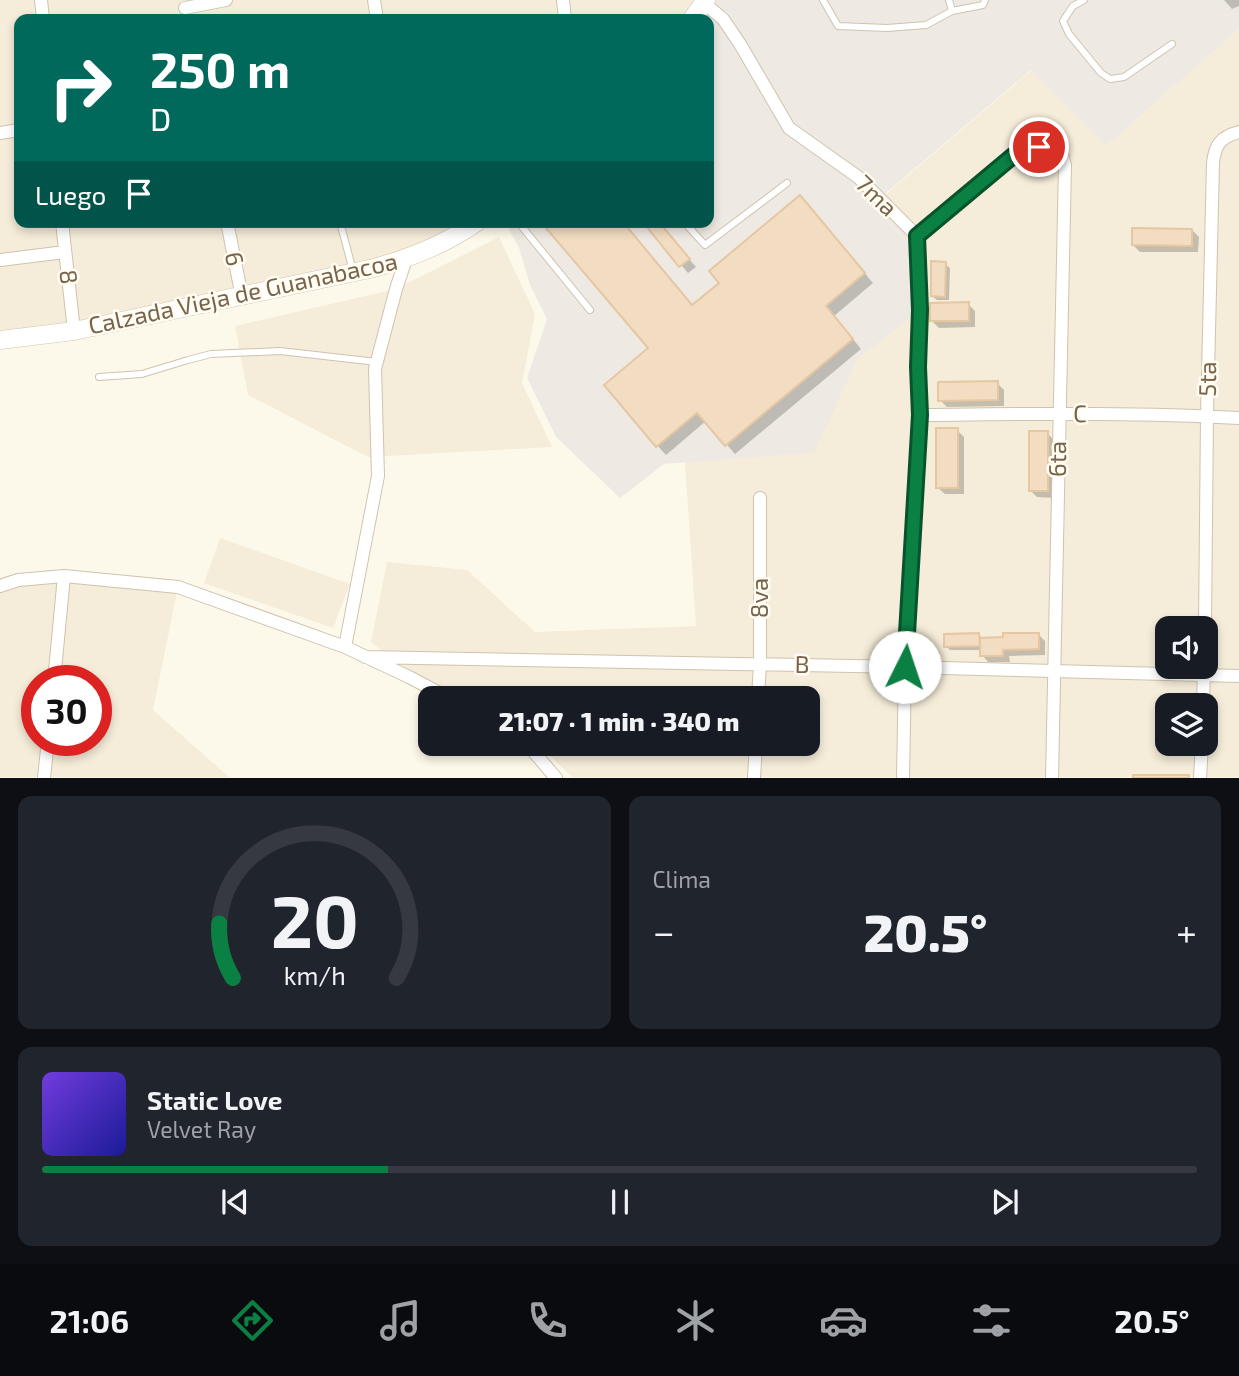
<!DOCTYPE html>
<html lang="es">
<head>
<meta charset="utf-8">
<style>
	:root { --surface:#171b24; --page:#20242c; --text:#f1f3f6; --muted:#9ea1a6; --line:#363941; --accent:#0b8043 }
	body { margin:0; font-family:"Exo 2",sans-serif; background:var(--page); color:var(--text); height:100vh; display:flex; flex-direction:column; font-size:26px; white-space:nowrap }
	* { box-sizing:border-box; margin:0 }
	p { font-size:23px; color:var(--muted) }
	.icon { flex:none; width:38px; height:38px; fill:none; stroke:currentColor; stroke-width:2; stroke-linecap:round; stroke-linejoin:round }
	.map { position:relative; height:778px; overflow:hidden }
	.panel { display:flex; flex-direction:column; gap:18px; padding:18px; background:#0d0f14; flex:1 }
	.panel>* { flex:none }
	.guide { position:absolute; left:14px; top:14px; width:700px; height:214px; border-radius:14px; box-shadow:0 4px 10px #0003; background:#00695c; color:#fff; overflow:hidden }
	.fabs { position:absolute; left:1155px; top:616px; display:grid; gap:14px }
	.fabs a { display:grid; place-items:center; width:63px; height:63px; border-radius:14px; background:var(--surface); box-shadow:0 4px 10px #0003; font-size:35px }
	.speed { position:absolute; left:21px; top:665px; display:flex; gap:14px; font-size:35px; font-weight:700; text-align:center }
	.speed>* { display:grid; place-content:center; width:91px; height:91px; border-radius:50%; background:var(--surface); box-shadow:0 4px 10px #0003; line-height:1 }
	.speed .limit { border:10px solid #d22; background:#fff; color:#111 }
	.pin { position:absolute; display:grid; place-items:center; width:60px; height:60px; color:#fff; margin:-30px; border:4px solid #fff; border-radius:50%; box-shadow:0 2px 7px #0007 }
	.me { position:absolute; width:77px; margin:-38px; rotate:4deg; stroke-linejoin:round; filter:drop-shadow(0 0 5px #0008) }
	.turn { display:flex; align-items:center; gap:24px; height:147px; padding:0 21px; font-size:32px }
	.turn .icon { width:91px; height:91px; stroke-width:2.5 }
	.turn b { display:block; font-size:49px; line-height:60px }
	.then { display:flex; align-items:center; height:66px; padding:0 21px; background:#0003; gap:14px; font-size:26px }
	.big { font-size:52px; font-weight:800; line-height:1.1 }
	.panel .card { flex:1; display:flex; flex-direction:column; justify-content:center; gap:10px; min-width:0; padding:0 24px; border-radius:14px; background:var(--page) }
	.panel .dial { align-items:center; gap:0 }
	.dial svg { height:182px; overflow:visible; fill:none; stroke:var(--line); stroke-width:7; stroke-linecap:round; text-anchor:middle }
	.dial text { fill:var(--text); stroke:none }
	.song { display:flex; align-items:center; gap:21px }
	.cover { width:84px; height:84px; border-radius:10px; background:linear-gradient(135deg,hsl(260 70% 55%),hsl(240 70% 35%)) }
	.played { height:7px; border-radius:4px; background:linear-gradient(90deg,var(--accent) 30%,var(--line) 30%) }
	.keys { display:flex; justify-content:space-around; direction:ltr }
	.heat { display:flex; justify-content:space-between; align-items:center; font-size:38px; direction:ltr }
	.panel .tiles { flex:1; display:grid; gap:18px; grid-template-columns:1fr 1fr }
	.card:last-child { grid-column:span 2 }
	.trip { position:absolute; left:418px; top:686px; width:402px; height:70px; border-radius:14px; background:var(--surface); box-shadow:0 4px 10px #0003; font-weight:800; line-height:70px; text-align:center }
	.menu { display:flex; height:112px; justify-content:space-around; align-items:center; background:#090b0e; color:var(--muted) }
	.menu .icon { width:49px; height:49px }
	.menu .on { color:var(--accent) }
	.menu b { font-size:32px; color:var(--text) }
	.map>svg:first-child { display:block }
	.residential { fill:#f5ecd9; fill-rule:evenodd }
	.industrial { fill:#eeeae3 }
	.shadow { fill:#0003 }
	.building { fill:#f2ddc2; stroke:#e5c7a2; stroke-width:2 }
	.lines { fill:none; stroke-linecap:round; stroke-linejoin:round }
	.service-casing { stroke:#cfc3af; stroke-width:8 }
	.minor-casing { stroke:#cfc3af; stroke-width:14 }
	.secondary-casing { stroke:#d2c4ad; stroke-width:19 }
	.service { stroke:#fff; stroke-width:6 }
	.minor { stroke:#fff; stroke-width:12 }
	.secondary { stroke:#fff; stroke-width:18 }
	.route-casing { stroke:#07532c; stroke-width:18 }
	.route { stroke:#0b8043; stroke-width:12 }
	.labels { text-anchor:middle; stroke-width:5; stroke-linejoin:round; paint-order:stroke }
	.street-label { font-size:24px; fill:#78644d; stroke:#fffcf1 }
</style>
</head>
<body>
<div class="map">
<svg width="1239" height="778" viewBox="0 0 1239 778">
	<rect width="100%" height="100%" fill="#fdf9ea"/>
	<path class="residential" d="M0,0H706L692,19H19V222H477L406,259L0,340Z
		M1239,29V777H572L538,744H808V698H463L406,669L371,642L387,562L467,570L535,632L696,626L685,462L813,453L857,360L920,310L917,236L886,194L1032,70L1106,146ZM1167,628H1206V667H1167ZM1167,705H1206V744H1167Z
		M499,237L535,314L522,383L552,447L368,457L248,395L235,326L396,289Z
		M220,538L350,584L333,628L204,583Z
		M18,580L178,587L153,710L229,777H0V586ZM37,681H96V740H37Z"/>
	<path class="industrial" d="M706,0H1239V29L1106,146L1031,70L886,193L917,236L920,310L857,360L814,453L664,464L620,498L556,437L527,378L547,319L530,285L519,248L505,222H709V19H691Z"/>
	<path class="shadow" d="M1224,0H1239V6L1232,9Z
		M809,207L873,283L834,316L861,349L735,454L706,421L666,455L657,445L650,349L693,307Z
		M645,222H657L696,267L688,273Z
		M1192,230L1199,237L1198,252H1140L1133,245Z
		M945,264L950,268L949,300H937L932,296Z
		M968,304L975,311V327L939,328L932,321Z
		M997,383L1004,390V406L947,407L940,400Z
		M957,430L964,437V494H945L938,488Z
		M1047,433L1054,440V498L1037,497L1031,491Z
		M1038,634L1045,641V655L1009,656L1010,662H988L982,655L981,650H950L946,646L979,635L983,639Z"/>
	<path class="building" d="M800,195L865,273L826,306L853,339L725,446L697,413L656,447L604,385L648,348L546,228L553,222H623L692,305L719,283L709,271Z
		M643,222H659L690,259L679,267Z
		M1132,228L1192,229V246L1132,245Z
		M931,261L946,262L945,297L931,296Z
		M969,302V321H930V303Z
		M998,381V400L938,401V382Z
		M936,428H958V488H936Z
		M1029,431H1048V491H1029Z
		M979,633L980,646L944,647V634Z
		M1003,633H1039V649L1003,650V656H980V638L1003,637Z
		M1133,775H1189V778H1133Z"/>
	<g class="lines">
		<defs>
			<path id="service" d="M823,0L838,26L887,28L926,25L952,11L949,0
				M1084,0L1073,6L1063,21L1069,34L1101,73L1110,79L1124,77L1172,44
				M952,11L983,5L985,0
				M340,222L353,271
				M518,222L590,310
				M684,222L705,245L787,183
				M99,377L142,374L188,360L211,354L280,351L377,362"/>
			<path id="minor" d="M41,0L43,19
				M374,0L377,19
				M563,0L565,19
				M704,3L723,19L740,44L789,128L858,177L917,236L920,310L918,367L920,415L905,667L903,778
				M185,8L226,0
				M0,133L19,130
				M62,222L74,331
				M227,222L242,297
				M917,236L1014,155L1039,147H1051L1062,155L1065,165L1052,778
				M0,260L65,252
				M920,415C1026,414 1133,412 1239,418
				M0,586L18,580L64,576L178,587L345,647L409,677L449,698
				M1205,628L1207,416L1213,163C1215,144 1221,137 1239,132
				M345,647L378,476L375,369L396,289L406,259
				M365,657L905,667L1239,676
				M54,681L64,576
				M758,698L760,664V498
				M1203,705L1204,667
				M527,744L556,778
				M44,778L48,740
				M754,778L756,744
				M1200,778L1202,744"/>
			<path id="secondary" d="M692,19L706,0
				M0,340L74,331L374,268C410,258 446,244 477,222"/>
		</defs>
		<use href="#service" class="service-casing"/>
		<use href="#minor" class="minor-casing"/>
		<use href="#secondary" class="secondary-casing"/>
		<use href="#service" class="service"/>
		<use href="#minor" class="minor"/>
		<use href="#secondary" class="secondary"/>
	</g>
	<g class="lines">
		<defs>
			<path id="route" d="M905,667L920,415L918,367L920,310L917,236L1014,155L1039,147"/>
		</defs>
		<use href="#route" class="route-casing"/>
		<use href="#route" class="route"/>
	</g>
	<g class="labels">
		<g class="street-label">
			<text transform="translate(876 196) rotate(44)" y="8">7ma</text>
			<text transform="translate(234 259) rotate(79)" y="8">6</text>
			<text transform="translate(68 277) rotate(83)" y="8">8</text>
			<text transform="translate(243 294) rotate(-12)" y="8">Calzada Vieja de Guanabacoa</text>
			<text transform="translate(1208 379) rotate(-89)" y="8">5ta</text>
			<text transform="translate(1080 414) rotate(1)" y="8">C</text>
			<text transform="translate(1058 459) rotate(-89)" y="8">6ta</text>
			<text transform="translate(760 598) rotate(-90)" y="8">8va</text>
			<text transform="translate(802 665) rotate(1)" y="8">B</text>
		</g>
	</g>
</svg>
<div class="fabs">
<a><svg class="icon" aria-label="sound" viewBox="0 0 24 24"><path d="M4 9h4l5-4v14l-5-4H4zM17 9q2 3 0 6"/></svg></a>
<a><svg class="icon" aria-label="layers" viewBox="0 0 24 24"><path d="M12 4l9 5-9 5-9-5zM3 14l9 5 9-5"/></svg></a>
</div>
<div class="speed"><div class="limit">30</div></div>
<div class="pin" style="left:1039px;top:147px;background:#d93025"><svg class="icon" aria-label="arrive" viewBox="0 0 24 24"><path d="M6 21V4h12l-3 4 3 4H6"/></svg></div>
<svg class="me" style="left:905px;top:667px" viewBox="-20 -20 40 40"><circle r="19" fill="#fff"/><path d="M0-13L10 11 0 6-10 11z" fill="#0b8043"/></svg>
<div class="trip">21:07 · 1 min · 340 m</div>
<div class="guide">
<div class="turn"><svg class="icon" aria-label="right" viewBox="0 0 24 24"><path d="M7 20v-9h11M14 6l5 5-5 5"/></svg><div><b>250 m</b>D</div></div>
<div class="then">Luego<svg class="icon" aria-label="arrive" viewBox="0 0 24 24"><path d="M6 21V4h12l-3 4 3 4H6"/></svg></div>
</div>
</div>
<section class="panel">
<div class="tiles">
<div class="card dial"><svg viewBox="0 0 100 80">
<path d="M14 69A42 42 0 1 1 86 69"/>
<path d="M14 69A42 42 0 0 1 8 45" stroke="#0b8043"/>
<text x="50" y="56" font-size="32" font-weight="700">20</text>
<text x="50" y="72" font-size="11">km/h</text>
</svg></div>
<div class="card"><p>Clima</p>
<div class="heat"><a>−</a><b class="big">20.5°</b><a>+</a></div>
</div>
<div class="card">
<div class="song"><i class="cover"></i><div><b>Static Love</b><p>Velvet Ray</p></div></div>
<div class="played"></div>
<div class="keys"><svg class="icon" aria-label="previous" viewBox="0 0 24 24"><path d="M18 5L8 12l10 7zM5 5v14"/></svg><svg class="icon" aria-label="pause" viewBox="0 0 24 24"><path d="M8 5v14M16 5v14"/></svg><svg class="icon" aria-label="next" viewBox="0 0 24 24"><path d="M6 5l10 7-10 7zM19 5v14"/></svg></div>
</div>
</div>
</section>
<nav class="menu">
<b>21:06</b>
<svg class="icon on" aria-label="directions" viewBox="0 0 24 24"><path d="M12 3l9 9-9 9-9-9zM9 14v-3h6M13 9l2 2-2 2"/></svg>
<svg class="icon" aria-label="music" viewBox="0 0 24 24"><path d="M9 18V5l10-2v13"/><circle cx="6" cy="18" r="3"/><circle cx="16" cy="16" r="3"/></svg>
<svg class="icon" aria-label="phone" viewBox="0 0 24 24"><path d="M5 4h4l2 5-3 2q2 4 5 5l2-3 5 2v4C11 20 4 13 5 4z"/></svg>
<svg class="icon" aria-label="climate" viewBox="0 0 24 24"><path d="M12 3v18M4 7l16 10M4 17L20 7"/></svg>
<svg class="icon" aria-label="car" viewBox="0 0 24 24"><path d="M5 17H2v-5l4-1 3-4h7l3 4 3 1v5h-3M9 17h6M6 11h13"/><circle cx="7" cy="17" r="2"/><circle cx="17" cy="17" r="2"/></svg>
<svg class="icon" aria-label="filters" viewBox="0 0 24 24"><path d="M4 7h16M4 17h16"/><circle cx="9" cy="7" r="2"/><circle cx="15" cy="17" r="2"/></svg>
<b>20.5°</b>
</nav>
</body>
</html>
